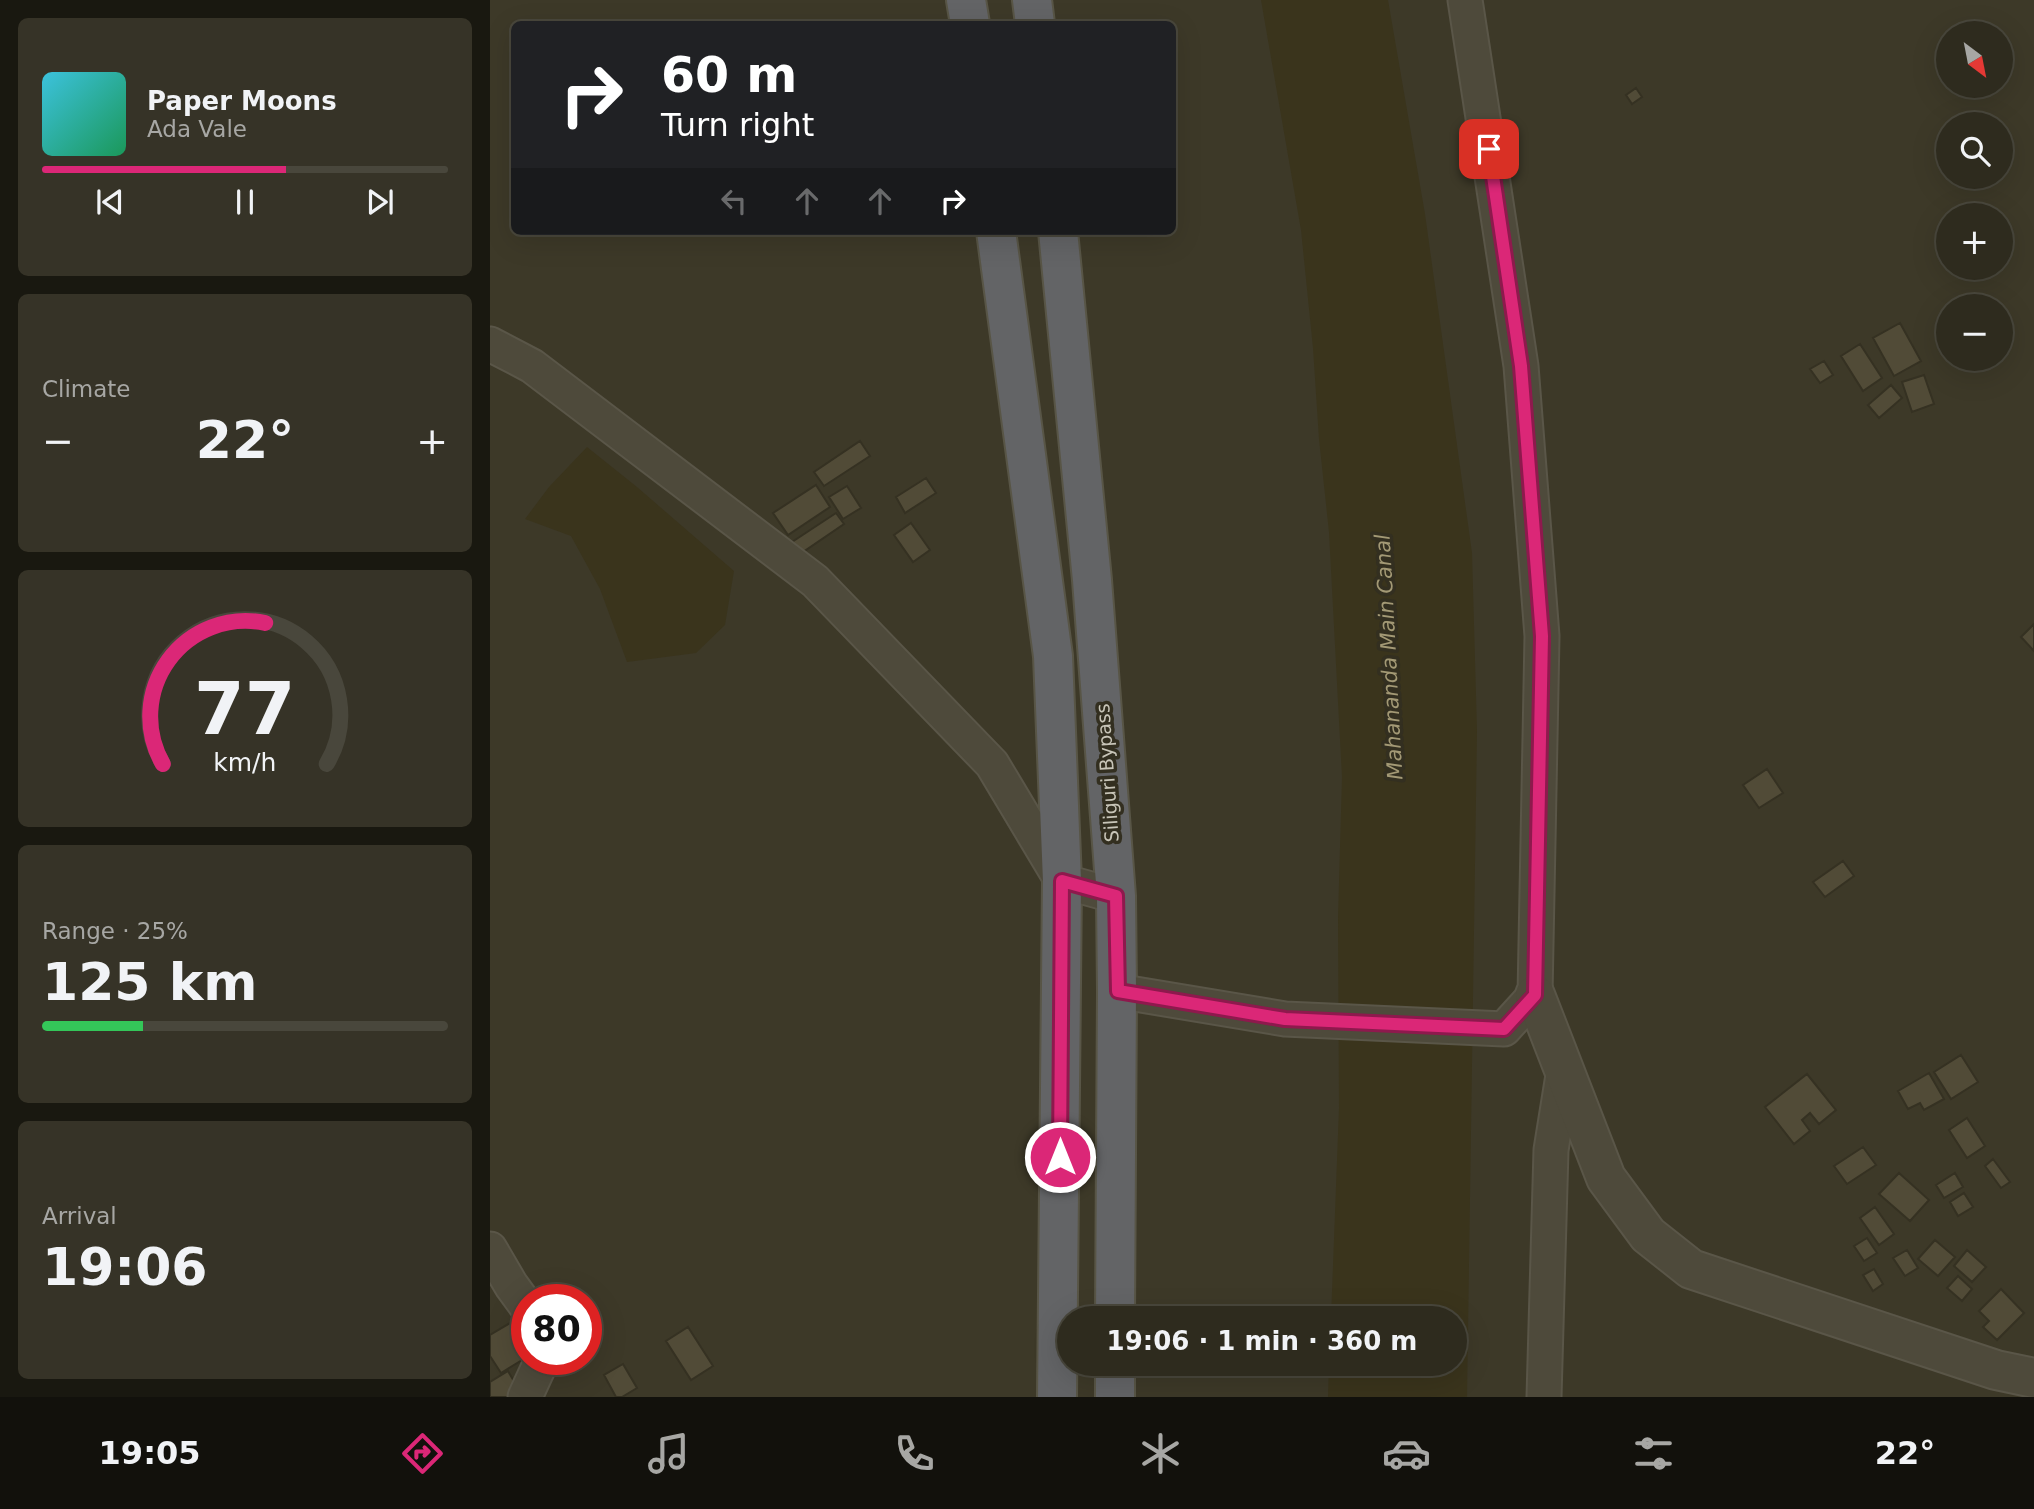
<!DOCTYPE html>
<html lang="en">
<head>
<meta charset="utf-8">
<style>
	:root { --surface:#2e2b1e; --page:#363327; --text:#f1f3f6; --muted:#a7a7a4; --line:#49473c; --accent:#db2777 }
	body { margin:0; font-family:"DejaVu Sans",sans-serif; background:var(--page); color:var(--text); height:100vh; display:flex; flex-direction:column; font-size:26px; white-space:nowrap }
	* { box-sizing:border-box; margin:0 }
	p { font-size:23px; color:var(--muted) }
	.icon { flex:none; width:38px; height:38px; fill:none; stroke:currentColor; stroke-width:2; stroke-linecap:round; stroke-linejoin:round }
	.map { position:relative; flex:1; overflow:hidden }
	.panel { display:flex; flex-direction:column; gap:18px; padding:18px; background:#191810; width:490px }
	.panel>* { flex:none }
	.top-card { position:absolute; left:21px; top:21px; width:665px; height:214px; border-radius:10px; box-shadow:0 7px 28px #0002,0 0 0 2px var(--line); background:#202124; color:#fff; overflow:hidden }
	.needle { width:46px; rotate:148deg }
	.buttons { position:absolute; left:1446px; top:21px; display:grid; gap:14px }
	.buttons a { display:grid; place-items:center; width:77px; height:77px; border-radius:50%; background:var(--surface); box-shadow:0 7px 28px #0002,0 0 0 2px var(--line); font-size:35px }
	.speed { position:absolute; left:21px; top:1284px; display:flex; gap:14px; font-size:35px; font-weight:700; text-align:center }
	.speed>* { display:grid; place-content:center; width:91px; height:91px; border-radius:50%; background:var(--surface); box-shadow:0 7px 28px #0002,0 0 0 2px var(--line); line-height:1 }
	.speed .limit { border:10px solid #d22; background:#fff; color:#111 }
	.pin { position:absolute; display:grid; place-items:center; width:60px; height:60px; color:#fff; margin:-30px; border-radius:14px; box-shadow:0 4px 10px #0006 }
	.me { position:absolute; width:77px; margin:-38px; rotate:0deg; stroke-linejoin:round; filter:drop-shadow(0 0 5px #0008) }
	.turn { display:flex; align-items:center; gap:24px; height:147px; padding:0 35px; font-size:32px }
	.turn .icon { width:91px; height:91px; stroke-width:2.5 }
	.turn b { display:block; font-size:49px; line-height:60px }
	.lanes { display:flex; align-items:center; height:66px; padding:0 35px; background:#0003; justify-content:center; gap:35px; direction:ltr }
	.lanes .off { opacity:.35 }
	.big { font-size:52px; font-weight:700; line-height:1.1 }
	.panel .widget { flex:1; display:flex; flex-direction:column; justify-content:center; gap:10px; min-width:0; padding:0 24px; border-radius:10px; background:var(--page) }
	.panel .dial { align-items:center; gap:0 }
	.dial svg { height:182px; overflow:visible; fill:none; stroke:var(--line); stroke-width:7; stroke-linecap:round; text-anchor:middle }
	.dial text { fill:var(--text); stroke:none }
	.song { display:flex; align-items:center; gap:21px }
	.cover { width:84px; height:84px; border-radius:10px; background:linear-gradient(135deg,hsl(190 70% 55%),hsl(150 70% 35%)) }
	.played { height:7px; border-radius:4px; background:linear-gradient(90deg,var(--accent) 60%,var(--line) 60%) }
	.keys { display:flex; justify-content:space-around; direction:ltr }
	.heat { display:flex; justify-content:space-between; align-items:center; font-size:38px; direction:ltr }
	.charge { height:10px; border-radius:5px; background:linear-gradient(90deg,#34c759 25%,var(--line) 0) }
	.trip { position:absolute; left:567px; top:1306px; width:410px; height:70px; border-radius:35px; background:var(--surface); box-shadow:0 7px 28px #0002,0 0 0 2px var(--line); font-weight:700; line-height:70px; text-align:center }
	.tab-bar { display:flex; height:112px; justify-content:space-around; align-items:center; background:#12110c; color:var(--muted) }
	.tab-bar .icon { width:49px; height:49px }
	.tab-bar .current { color:var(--accent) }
	.tab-bar b { font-size:32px; color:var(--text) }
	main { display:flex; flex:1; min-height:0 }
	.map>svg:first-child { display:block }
	.water { fill:#3a341c }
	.building { fill:#514b37; stroke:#353122; stroke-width:2 }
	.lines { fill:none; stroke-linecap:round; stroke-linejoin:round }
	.minor-casing { stroke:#5a5648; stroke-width:37 }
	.tertiary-casing { stroke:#5a5648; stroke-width:42 }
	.trunk-casing { stroke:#585546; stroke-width:42 }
	.minor { stroke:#4e4a3b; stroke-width:33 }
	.tertiary { stroke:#4e4a3b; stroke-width:38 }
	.trunk { stroke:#636466; stroke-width:38 }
	.route-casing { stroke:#8e194d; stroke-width:18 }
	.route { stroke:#db2777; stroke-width:12 }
	.labels { text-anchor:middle; stroke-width:7; stroke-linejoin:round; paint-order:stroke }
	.street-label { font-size:19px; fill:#c8c5b8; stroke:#332f20 }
	.water-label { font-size:21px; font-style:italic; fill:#a39975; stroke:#332f20 }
</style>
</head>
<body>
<main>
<section class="panel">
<div class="widget">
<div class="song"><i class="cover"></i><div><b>Paper Moons</b><p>Ada Vale</p></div></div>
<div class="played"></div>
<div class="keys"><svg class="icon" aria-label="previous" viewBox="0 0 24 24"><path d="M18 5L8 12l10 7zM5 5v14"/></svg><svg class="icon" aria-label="pause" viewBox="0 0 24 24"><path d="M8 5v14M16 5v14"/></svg><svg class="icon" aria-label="next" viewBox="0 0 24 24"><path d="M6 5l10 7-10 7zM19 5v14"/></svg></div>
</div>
<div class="widget"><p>Climate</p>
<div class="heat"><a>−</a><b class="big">22°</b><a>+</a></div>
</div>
<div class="widget dial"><svg viewBox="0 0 100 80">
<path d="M14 69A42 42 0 1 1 86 69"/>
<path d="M14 69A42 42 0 0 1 59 7" stroke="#db2777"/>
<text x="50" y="56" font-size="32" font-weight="700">77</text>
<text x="50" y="72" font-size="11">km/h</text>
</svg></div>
<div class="widget"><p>Range · 25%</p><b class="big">125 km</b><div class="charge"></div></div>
<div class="widget"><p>Arrival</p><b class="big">19:06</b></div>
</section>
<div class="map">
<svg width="1544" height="1397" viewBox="0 0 1544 1397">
	<rect width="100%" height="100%" fill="#3d3928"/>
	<path class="water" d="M771,0H898L935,214L982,553L987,731L977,1397H838L839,1363H964V1318H841L849,1108L848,918L852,777L839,532L829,439L823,348L811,230Z
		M97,447L147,487L244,571L235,625L206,653L137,662L110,589L81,536L35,519L59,487Z"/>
	<path class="building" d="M1146,88L1152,97L1142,104L1136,95Z
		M1410,323L1431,361L1404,376L1383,338Z
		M1370,344L1392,378L1373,391L1351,356Z
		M1334,361L1343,375L1330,383L1320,369Z
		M1434,375L1444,404L1422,412L1412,382Z
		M1401,385L1412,398L1389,418L1378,405Z
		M370,441L380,456L334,486L324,472Z
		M436,478L446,493L415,513L406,497Z
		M326,485L340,507L298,535L283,513Z
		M357,486L371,508L353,519L339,497Z
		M346,513L354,524L310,554L302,542Z
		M421,523L440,550L423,562L404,535Z
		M1544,624V651L1531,637Z
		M1277,769L1293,793L1269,808L1253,785Z
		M1353,861L1364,876L1335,897L1323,882Z
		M1471,1055L1488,1082L1461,1099L1444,1072Z
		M1439,1073L1454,1099L1434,1110L1430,1103L1418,1109L1408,1091Z
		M1317,1074L1346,1110L1329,1124L1320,1113L1312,1120L1320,1131L1304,1144L1275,1107Z
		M1477,1118L1495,1146L1477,1158L1459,1130Z
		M1373,1147L1386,1165L1357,1184L1344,1166Z
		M1503,1159L1520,1182L1511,1188L1495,1166Z
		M1409,1173L1439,1200L1420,1221L1389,1194Z
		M1465,1173L1473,1187L1454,1198L1446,1185Z
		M1474,1193L1483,1207L1468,1216L1460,1202Z
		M1385,1207L1404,1234L1389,1245L1370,1218Z
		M1377,1238L1387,1253L1374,1261L1364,1246Z
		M1445,1240L1465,1257L1448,1276L1428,1259Z
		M1417,1250L1428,1268L1415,1276L1403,1258Z
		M1477,1250L1496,1267L1482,1282L1464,1266Z
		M1384,1269L1393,1284L1383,1291L1373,1275Z
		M1468,1276L1482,1289L1472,1301L1457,1288Z
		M1511,1289L1534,1313L1507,1340L1493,1327L1499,1321L1489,1311Z
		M20,1323L37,1349V1357L11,1373L0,1356V1335Z
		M198,1327L223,1366L201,1380L176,1341Z
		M133,1364L147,1388L132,1397H126L114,1375Z
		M18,1371L32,1395L29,1397H0V1382Z"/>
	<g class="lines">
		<defs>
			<path id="minor" d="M0,344L42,366L325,581L502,764L572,881L626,896
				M627,991L795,1019L1014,1029L1045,995L1052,636L1031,366L975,0
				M0,1249L21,1285L37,1307
				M35,1397L52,1360
				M1054,1397L1061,1150L1074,1069"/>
			<path id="tertiary" d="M1045,995L1116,1178L1158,1235L1201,1269L1506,1370L1544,1378"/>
			<path id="trunk" d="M476,0L480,24
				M542,0L545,24
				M506,231L563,656L572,881L567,1397
				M568,231L602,580L626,896L627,991L625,1318
				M625,1397V1363"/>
		</defs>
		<use href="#minor" class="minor-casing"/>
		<use href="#tertiary" class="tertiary-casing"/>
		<use href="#trunk" class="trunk-casing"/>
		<use href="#minor" class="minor"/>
		<use href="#tertiary" class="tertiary"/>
		<use href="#trunk" class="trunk"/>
	</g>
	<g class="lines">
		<defs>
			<path id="route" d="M570,1157L572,881L626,896L628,991L795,1019L1014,1029L1045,995L1052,636L1031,366L999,149"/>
		</defs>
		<use href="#route" class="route-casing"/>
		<use href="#route" class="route"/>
	</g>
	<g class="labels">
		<g class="street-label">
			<text transform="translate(617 773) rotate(-94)" y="7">Siliguri Bypass</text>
		</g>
		<g class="water-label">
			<text transform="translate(899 657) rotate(-93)" y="7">Mahananda Main Canal</text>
		</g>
	</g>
</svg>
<div class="buttons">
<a><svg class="needle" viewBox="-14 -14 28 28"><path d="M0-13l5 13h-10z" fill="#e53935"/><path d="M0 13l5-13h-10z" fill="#a7a7a4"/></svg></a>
<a><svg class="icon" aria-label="search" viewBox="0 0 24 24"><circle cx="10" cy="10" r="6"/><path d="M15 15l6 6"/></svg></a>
<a>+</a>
<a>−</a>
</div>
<div class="speed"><div class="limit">80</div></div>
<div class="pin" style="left:999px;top:149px;background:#d93025"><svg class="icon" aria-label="arrive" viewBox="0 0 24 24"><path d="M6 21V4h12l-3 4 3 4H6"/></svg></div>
<svg class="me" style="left:570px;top:1157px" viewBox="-20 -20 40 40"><circle r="17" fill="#db2777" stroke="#fff" stroke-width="3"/><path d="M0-11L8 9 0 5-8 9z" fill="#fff"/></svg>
<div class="trip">19:06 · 1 min · 360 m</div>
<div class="top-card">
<div class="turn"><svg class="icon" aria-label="right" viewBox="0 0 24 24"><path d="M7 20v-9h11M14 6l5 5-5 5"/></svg><div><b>60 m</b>Turn right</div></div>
<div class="lanes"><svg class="icon off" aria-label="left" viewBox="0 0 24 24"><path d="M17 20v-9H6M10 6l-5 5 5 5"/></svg><svg class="icon off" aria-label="ahead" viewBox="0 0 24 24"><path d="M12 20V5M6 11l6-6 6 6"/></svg><svg class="icon off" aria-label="ahead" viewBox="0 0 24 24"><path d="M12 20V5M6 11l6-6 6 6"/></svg><svg class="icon" aria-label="right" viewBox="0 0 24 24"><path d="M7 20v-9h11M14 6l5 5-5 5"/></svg></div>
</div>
</div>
</main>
<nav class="tab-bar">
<b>19:05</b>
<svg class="icon current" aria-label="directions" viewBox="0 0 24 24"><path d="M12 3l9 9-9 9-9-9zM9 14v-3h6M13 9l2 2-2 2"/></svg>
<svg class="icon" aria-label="music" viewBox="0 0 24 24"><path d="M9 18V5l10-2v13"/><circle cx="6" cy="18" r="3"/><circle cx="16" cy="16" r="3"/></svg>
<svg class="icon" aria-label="phone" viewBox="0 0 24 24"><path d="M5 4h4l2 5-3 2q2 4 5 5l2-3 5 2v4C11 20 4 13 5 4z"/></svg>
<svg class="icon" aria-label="climate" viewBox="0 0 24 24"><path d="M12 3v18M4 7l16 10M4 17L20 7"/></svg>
<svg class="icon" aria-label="car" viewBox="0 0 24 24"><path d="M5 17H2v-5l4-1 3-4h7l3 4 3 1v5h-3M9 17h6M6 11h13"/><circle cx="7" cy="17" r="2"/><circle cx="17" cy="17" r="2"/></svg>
<svg class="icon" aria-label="filters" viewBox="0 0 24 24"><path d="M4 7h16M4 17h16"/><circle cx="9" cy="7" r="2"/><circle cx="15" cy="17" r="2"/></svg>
<b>22°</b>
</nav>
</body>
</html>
